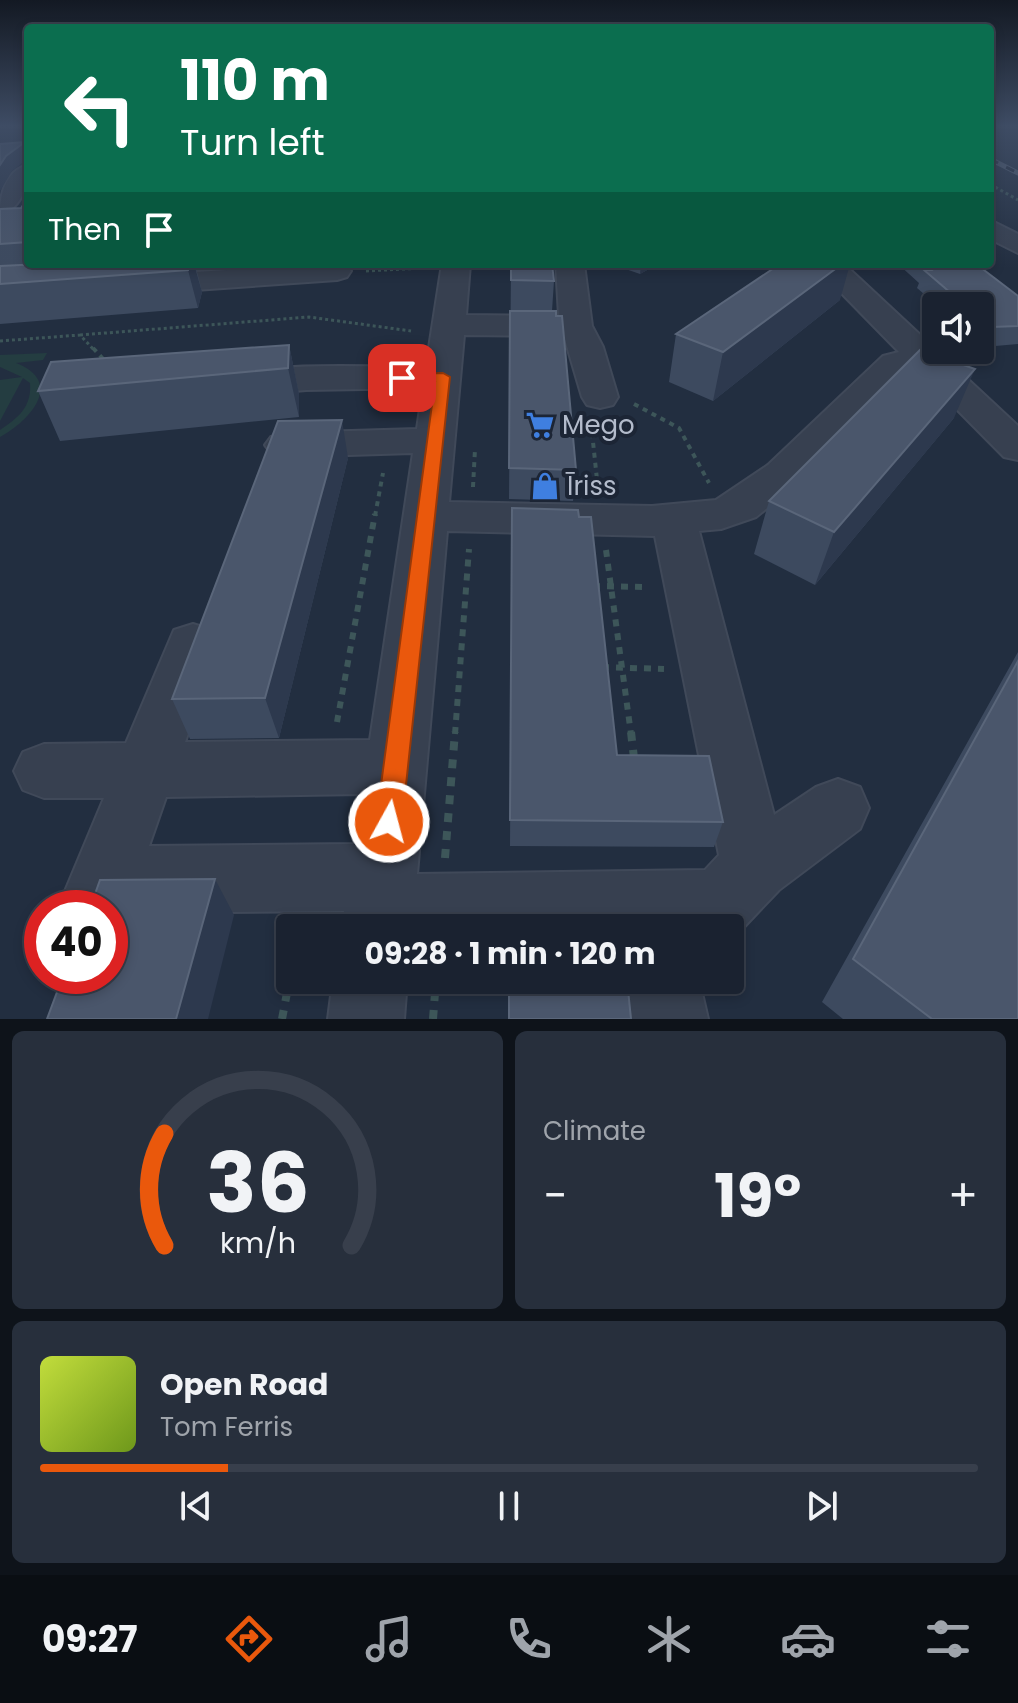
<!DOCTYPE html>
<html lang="en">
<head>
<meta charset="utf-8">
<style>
	:root { --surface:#1a2230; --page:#272f3c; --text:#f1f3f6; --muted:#9fa4ab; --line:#383f4c; --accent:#ea580c }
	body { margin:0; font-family:Poppins,sans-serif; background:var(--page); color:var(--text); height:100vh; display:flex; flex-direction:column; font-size:30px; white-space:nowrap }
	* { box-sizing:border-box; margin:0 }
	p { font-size:26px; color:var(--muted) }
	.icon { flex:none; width:44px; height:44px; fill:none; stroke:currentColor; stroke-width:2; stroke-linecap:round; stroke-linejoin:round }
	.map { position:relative; height:1019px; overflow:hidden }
	.panel { display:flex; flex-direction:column; gap:12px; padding:12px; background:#0e131a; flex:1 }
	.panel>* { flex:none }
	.top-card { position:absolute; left:24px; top:24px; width:970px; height:244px; border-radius:8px; box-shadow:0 4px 12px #0003,0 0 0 2px var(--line); background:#0b6e4f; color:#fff; overflow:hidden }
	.controls { position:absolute; left:922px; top:292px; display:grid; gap:16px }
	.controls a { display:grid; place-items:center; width:72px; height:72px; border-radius:8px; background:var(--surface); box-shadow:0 4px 12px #0003,0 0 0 2px var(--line); font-size:40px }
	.speed { position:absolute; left:24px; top:890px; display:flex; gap:16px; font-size:40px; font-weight:700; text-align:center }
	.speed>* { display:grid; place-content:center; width:104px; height:104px; border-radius:50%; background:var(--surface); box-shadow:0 4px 12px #0003,0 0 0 2px var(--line); line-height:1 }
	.speed .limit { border:12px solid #d22; background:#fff; color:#111 }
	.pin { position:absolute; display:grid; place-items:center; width:68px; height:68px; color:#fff; margin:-34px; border-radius:16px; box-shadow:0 4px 12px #0006 }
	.me { position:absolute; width:88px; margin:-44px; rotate:7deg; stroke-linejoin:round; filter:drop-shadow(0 0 6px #0008) }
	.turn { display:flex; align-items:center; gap:28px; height:168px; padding:0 24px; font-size:36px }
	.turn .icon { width:104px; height:104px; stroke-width:2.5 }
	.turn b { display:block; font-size:56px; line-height:68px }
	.then { display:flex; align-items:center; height:76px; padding:0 24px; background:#0003; gap:16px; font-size:30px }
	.big { font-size:60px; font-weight:700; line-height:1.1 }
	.panel .card { flex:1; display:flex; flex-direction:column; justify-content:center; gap:12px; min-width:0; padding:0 28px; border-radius:12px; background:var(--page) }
	.panel .dial { align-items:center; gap:0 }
	.dial svg { height:208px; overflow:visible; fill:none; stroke:var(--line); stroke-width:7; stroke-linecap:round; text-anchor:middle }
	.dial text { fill:var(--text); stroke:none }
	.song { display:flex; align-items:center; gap:24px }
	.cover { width:96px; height:96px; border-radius:12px; background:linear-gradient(135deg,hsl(70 70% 55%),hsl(80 70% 35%)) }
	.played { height:8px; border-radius:4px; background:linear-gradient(90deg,var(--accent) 20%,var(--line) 20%) }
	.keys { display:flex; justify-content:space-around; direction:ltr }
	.heat { display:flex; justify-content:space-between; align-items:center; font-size:44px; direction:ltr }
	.panel .tiles { flex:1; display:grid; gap:12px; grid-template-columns:1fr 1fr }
	.card:last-child { grid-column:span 2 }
	.trip { position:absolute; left:276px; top:914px; width:468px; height:80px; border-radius:8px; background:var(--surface); box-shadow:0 4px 12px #0003,0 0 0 2px var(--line); font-weight:700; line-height:80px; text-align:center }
	.menu { display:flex; height:128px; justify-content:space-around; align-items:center; background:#0a0e13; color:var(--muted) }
	.menu .icon { width:56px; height:56px }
	.menu .current { color:var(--accent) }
	.menu b { font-size:36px; color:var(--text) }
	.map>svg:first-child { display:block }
	.green { fill:#243d41 }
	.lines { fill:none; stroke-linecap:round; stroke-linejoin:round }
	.minor-casing { stroke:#404959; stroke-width:4 }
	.path-far3 { stroke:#3d5659; stroke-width:3; stroke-dasharray:3 3; stroke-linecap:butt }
	.path-far2 { stroke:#3d5659; stroke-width:4; stroke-dasharray:5 5; stroke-linecap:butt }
	.path-far1 { stroke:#3d5659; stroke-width:6; stroke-dasharray:7 7; stroke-linecap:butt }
	.path { stroke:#3d5659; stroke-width:8; stroke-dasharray:9 9; stroke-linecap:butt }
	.minor { fill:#374050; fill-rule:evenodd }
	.rail-casing { stroke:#586477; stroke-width:5 }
	.rail { stroke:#1c2535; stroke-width:3; stroke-dasharray:9; stroke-linecap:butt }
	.wall { fill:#3d4a5f }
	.shaded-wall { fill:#2d394e }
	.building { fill:#4a566b; stroke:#5a667a; stroke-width:2 }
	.route { fill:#ea580c; stroke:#983908; stroke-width:2 }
	.labels { text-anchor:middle; stroke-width:8; stroke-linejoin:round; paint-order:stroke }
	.poi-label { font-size:26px; fill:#b3bbcb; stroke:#1c2535; text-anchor:start }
</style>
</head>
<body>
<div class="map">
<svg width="1018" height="1019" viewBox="0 0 1018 1019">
	<rect width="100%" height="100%" fill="#222e40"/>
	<path class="green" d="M47,353L43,360L16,363C65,382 30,421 0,437V430C18,418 32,407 30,383L23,378L0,421V380L22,377L0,367V355Z"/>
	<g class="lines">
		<defs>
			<path id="minor" d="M28,165C28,185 22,209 0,214C0,195 5,171 28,165Z
				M990,220L1018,234V253L990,239Z
				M313,264H344L351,271L347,277L337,280L138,294L127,291L123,285L127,279L138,276Z
				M442,264H470L466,315L559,316L556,264H584L592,326L603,347L618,397L613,405L600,408L587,405L582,397L564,336L464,335L449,502L652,506L716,500L768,465L883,356L899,352L813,264H844L1018,426V460L1004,457L917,369L906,371L798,483L756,517L721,529L699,531L774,815L816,787L838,779L860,787L869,808L860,829L779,890L743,928L730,934V928H342L344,911L125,913L117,932L110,936V908H58L104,798H44L23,790L14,771L23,752L44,744L126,743L174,630L193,624L212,630L219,645L185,742L370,740L413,453L285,457L271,453L265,445L271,437L285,433L417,429L423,388L306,390L237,396L224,393L219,385L224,377C288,361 361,367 426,367ZM447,531L655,536L719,855L705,870L417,874ZM362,794L354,844L149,846L166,797Z
				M333,980H407L404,1019H328Z
				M631,980H699L708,1019H632L628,988Z"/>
		</defs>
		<use href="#minor" class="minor-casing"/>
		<path class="path-far3" d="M990,184L1018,200
			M366,271L423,268
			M80,335L309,317L411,331
			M0,341L80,335L94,350"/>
		<path class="path-far2" d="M93,348L105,361
			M634,404L679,428L709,483
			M591,423L598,489
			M473,487L475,449
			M375,516L383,473"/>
		<path class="path-far1" d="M606,550L631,734
			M593,586L647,587
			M602,667L664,669
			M337,722L375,514
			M455,734L469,549"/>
		<path class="path" d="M631,732L634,758
			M445,858L455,732
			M282,1019L290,977
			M433,1019L436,980"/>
		<use href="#minor" class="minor"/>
		<defs>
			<path id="rail" d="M990,159L1018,173"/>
		</defs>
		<use href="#rail" class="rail-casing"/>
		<use href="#rail" class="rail"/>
	</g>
	<path class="wall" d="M28,198V264H208V268H196L202,292L198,308L0,324V209L21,208Z
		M511,264L554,281L552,311L576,470L573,501L509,499Z
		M611,264H658L640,274Z
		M898,264H976L1018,296V344L984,347L980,344V306H938L917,288L919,283Z
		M840,300L713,401L669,382L676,334Z
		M289,345L299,394V417L60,441L38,391Z
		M954,418L815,585L754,554L769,501Z
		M348,458L279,738L190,739L172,699Z
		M512,508L617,755L723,822L714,847L510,846Z
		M1018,652V1019H843L822,1002Z"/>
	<path class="shaded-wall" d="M25,142L28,151V158L12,171L0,191V165L6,156Z
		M189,264H194L202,292L198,308L188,270Z
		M641,264H658L640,274Z
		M842,264H850L840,300L713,401L723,352Z
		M289,345L299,394V417L288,368Z
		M975,369L954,418L815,585L834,532Z
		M342,420L348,458L279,738L265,698Z
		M215,879L234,915L208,1019H176Z"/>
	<path class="building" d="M25,142L6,156L0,165V144Z
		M28,198V242L0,244V209L21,208Z
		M41,264H189L188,270L0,284V266Z
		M511,264H552L554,281L511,280Z
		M780,264H842L723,352L676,334Z
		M924,264H976L1018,296V326L992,327L980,317V306H966L924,270H931Z
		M510,311H556V316H562L576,470L509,468Z
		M289,345L288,368L38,391L51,362Z
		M920,350L975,369L834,532L769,501Z
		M342,420L265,698L172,699L278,421Z
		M512,508L578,510L579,517H591L617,755L709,756L723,822L510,820Z
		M1018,661V1019H932L853,959Z
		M215,879L176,1019H47L63,976H110V908H90L100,880Z
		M509,980H627L631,1019H509Z"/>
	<linearGradient id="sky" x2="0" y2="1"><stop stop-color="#131923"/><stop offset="0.47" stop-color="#3e4c64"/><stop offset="1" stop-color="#3e4c64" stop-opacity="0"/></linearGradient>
	<rect width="1018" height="268" fill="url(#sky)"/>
	<path class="route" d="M443,373L450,377L402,822L399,830L389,834L380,830L376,822L435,382L402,383L394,378L402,374Z"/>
	<defs>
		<symbol id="supermarket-bare" viewBox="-9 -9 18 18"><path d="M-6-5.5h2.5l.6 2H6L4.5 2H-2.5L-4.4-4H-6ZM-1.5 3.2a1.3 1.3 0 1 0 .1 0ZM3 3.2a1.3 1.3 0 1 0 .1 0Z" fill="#3f7fe0" stroke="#1c2535" stroke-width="2.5" paint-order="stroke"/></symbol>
		<symbol id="shop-bare" viewBox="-9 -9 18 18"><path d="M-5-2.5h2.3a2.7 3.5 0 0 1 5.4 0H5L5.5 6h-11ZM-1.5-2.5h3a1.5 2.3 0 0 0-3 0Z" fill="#3f7fe0" stroke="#1c2535" stroke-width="2.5" paint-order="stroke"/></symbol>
	</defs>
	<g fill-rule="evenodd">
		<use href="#supermarket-bare" x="520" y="405" width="40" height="40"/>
		<use href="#shop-bare" x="525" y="466" width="40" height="40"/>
	</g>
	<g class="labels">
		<g class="poi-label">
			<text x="562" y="434">Mego</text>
			<text x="567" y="495">Īriss</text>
		</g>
	</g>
</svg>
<div class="controls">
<a><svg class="icon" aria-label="sound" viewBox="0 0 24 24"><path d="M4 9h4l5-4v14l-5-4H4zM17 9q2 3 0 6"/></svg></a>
</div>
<div class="speed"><div class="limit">40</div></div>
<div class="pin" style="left:402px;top:378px;background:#d93025"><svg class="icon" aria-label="arrive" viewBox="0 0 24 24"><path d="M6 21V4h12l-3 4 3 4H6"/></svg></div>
<svg class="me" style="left:389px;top:822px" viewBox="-20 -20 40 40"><circle r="17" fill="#ea580c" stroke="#fff" stroke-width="3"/><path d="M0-11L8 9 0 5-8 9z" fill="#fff"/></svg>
<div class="trip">09:28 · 1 min · 120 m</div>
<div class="top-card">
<div class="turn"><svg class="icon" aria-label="left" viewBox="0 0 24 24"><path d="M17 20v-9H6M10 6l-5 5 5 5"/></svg><div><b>110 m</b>Turn left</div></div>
<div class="then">Then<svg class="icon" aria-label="arrive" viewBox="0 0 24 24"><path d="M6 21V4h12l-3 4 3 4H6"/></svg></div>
</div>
</div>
<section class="panel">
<div class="tiles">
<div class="card dial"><svg viewBox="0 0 100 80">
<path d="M14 69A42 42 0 1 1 86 69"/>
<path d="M14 69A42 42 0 0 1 14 26" stroke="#ea580c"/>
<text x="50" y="56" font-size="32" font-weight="700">36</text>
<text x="50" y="72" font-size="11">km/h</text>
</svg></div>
<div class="card"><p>Climate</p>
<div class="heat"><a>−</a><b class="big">19°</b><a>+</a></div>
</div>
<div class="card">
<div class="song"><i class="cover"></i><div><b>Open Road</b><p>Tom Ferris</p></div></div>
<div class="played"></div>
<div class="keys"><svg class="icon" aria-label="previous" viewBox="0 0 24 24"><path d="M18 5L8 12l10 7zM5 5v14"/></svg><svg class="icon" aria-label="pause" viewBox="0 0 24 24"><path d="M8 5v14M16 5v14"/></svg><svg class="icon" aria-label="next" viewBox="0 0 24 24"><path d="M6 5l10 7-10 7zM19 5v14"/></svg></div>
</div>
</div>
</section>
<nav class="menu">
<b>09:27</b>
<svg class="icon current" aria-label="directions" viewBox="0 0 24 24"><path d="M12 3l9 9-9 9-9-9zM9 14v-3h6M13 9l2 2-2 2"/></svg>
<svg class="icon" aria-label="music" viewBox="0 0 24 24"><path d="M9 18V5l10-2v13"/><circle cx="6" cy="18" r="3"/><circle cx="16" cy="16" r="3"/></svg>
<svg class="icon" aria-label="phone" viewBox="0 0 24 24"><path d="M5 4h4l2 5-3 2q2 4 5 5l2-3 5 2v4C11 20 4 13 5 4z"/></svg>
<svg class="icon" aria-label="climate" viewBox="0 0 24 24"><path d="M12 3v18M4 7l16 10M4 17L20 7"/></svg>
<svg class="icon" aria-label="car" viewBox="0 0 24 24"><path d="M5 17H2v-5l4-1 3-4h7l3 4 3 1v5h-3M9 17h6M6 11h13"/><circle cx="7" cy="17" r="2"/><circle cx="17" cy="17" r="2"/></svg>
<svg class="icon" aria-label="filters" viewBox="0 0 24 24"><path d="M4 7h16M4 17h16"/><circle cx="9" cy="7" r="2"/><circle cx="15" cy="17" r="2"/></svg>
</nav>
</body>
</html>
